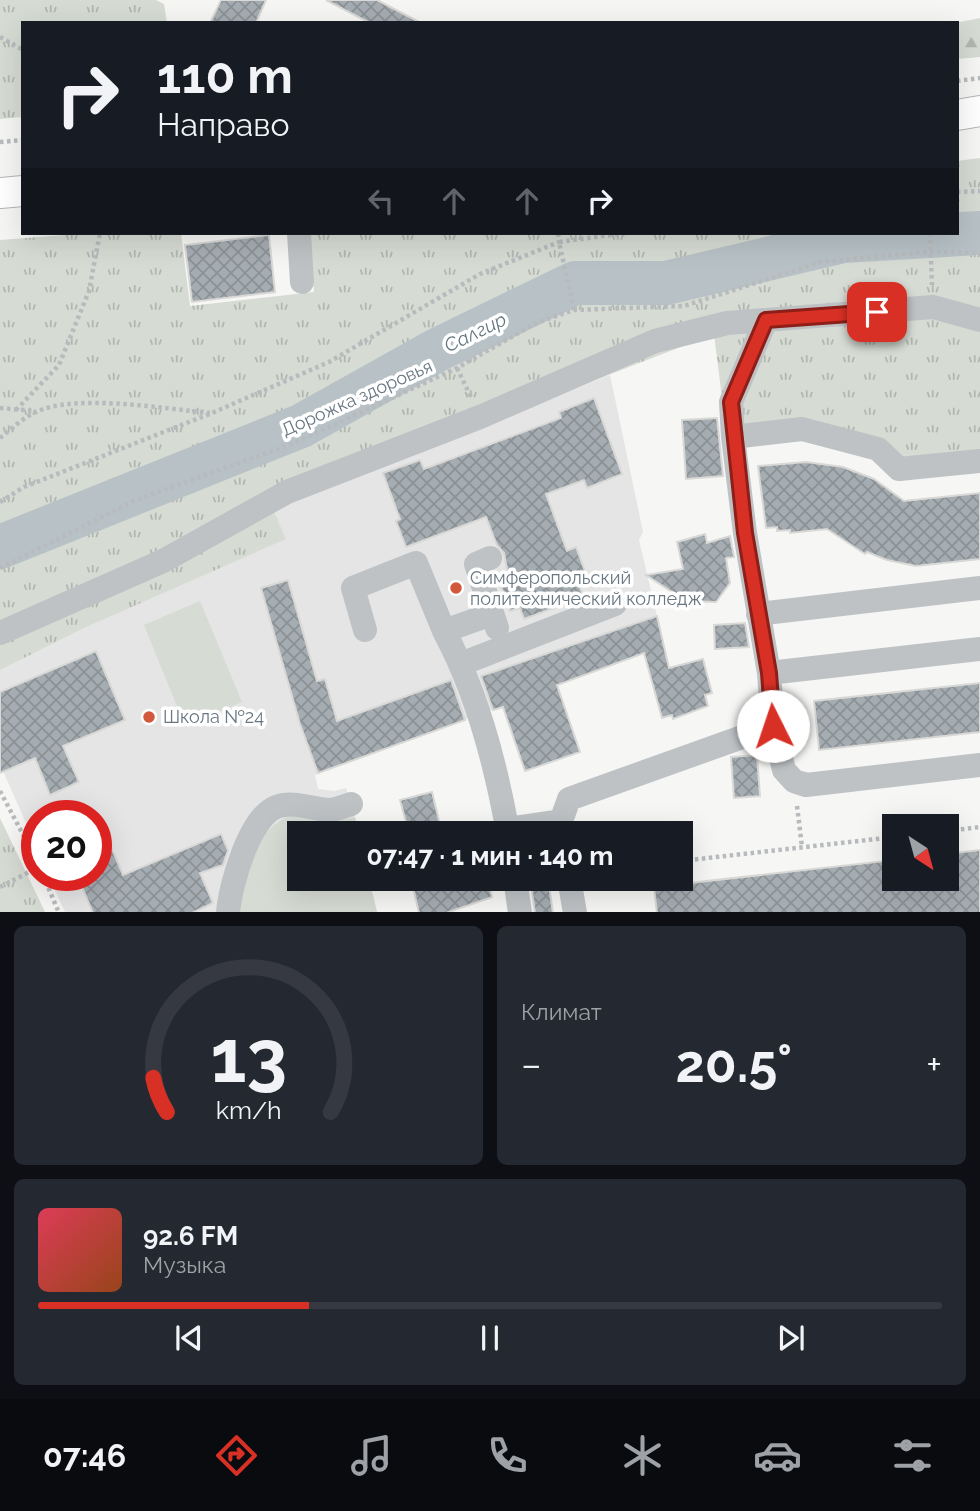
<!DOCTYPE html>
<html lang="ru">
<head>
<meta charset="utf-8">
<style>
	:root { --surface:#171b24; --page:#242831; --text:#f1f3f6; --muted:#9ea1a6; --line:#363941; --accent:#d93025 }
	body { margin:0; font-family:Raleway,sans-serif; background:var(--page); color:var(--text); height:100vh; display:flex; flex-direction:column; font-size:26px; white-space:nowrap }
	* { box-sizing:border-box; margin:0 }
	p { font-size:23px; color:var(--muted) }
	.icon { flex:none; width:38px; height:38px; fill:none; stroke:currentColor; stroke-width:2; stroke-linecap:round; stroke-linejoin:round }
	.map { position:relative; height:912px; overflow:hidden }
	.sheet { display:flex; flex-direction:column; gap:14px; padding:14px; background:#0d0f14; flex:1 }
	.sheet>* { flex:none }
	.hud { position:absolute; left:21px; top:21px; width:938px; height:214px; border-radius:0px; box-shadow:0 7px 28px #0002; background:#171b24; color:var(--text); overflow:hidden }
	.needle { width:46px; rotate:144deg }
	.buttons { position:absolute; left:882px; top:814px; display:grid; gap:14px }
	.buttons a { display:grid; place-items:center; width:77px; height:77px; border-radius:0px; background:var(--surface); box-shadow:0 7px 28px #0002; font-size:35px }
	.speed { position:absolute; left:21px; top:800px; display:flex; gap:14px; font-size:35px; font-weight:700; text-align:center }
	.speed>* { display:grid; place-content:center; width:91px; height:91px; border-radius:50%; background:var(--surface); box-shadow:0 7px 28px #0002; line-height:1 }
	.speed .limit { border:10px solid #d22; background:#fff; color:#111 }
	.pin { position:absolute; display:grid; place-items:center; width:60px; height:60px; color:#fff; margin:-30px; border-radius:14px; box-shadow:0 4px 10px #0006 }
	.me { position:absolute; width:77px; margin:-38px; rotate:356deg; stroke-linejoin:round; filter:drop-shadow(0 0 5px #0008) }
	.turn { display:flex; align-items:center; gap:24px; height:147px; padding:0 21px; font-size:32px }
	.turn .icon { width:91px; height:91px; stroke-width:2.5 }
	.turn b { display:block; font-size:49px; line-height:60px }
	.lanes { display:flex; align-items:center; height:66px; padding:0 21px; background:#0003; justify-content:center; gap:35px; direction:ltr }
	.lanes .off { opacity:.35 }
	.big { font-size:52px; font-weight:700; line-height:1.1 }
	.sheet .tile { flex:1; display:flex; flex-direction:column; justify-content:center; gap:10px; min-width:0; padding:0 24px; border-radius:10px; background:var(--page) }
	.sheet .dial { align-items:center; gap:0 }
	.dial svg { height:182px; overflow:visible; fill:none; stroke:var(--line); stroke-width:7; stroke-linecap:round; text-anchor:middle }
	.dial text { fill:var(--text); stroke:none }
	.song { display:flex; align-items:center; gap:21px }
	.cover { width:84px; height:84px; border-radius:10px; background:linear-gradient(135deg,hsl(350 70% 55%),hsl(20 70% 35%)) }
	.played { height:7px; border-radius:4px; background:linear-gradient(90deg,var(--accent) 30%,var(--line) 30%) }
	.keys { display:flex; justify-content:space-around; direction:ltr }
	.heat { display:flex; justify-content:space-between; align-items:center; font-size:38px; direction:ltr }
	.sheet .tiles { flex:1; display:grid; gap:14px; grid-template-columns:1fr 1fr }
	.tile:last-child { grid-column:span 2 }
	.trip { position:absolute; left:287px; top:821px; width:406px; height:70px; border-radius:0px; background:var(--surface); box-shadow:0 7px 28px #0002; font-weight:700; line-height:70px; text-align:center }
	.tabs { display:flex; height:112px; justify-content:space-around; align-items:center; background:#090b0e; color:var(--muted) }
	.tabs .icon { width:49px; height:49px }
	.tabs .selected { color:var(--accent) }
	.tabs b { font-size:32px; color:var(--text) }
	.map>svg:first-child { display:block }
	.built { fill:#e4e5e4 }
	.grass { fill:url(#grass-tufts) }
	.forest { fill:url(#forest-firs) }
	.garden { fill:#d6dbd3 }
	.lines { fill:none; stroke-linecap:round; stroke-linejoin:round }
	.river { stroke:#b8c2c6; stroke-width:44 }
	.building { fill:url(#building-cross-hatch); stroke:#d8d8d6; stroke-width:2 }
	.major-casing { stroke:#b2b6b9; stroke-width:32 }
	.path { stroke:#b8bbbd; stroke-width:4.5; stroke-dasharray:3.5 3.5; stroke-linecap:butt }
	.minor { stroke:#bec2c5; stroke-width:24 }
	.major { stroke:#fff; stroke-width:30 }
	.route-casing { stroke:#8d1f18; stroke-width:18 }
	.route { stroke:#d93025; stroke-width:12 }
	.poi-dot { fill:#d1583a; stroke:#fff; stroke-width:2.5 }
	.labels { text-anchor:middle; stroke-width:7; stroke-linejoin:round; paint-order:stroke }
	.street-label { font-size:18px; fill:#697782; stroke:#fff }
	.poi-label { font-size:18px; fill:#697782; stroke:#fff; text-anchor:start }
	.water-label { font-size:19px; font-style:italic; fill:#64777e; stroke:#fff }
</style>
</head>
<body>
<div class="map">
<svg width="980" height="913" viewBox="0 0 980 913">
	<defs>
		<pattern id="grass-tufts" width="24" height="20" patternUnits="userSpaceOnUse" patternTransform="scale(1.75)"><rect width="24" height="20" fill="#d6dbd3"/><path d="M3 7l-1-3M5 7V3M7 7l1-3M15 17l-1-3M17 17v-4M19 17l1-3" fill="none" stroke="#b2b6b1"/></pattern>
		<pattern id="forest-firs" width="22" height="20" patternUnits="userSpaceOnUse" patternTransform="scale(1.75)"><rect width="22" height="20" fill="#d6dbd3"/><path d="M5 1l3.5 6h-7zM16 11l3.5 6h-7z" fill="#b2b6b1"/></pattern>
		<pattern id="building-cross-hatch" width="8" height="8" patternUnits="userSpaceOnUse" patternTransform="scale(1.75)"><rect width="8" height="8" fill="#a6adb2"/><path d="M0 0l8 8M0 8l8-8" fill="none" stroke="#8b9296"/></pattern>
	</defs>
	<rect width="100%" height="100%" fill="#f6f6f4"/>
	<path class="built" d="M610,375L643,532L639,540L664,646L315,775L318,789L334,791L346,788L359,833H299V878L369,879L377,912H65L48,875H96V816H37V848L0,764V670L82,629L285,539L273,510L341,479Z"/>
	<path class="grass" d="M0,0H156L164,4L167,23H23V117L0,119Z
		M980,158V453L903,462L883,443L726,430L714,334L341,479L273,510L286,539L82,629L0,670V240L91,233H181L190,306L314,292L310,233H957V161Z
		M0,818L45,912H0Z"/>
	<path class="forest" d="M980,18V57L957,59L955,23Z"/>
	<path class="garden" d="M200,601L242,702L185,726L144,625Z
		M293,814L332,822L355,817L359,833H299V878L369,879L377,912L237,913C248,870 249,833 293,814Z"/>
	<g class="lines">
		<path class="river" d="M0,547L301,426L437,350L575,283H666L843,241L980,233"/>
	</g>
	<path class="building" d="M221,0H266L256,23H210Z
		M326,0H377L421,23H370Z
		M269,235L275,292L192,302L185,245Z
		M594,398L622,474L587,488L584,480L546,494L567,551L576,547L589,582L579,585L584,597L524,619L520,608L510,611L498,578L508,574L504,553L497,545L486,517L406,547L396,521L400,519L383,473L420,460L424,469L561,418L559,412Z
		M717,418L723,476L686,479L682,420Z
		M806,462L843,467L874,479L904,501L980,493V559L916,566L887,560L867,552L865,554L827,529L790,533V530L777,531V527L766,528L758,466Z
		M705,534L707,543L730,536L734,557L726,558L730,583L716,602L686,601L646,575L683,569L677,542Z
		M288,580L317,681L325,679L337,721L451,680L465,720L318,773L300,724L261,588Z
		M657,616L669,668L703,659L712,693L705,695L708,706L673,719L672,715L662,718L644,653L557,685L580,752L525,771L503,707L493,710L481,676Z
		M745,623L749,647L715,649L714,625Z
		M96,651L125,720L63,746L79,782L50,795L35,758L0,773V692Z
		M980,683V732L819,750L814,701Z
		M757,755L760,796L734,798L731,757Z
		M432,792L442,833H409L400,800Z
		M221,834L228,850L223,865L200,873L213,903L192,913H93L77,875H96V856L112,849L123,875Z
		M980,850V913H657L654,887L894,860V878H947V854Z
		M411,878H487L492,897L446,913H419Z
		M530,878H548L553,913H535Z"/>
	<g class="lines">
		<defs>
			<path id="major" d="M957,115L980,111
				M0,193L23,191"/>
		</defs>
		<use href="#major" class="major-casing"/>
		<path class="path" d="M0,37L23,50
			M957,81L980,78
			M0,142L23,140
			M957,192L980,191
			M930,233L932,285
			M574,310L559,242L626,233
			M457,368L471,397
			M0,408L35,411
			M16,410L59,365L89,291L100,233
			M0,438C11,429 23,418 36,412C75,393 166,409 210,413
			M0,502L24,487L212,413L329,362L480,274L559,242L558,233
			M0,568L136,500L292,444L457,368L536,323L574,310L684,306L821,262L929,252L980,253
			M0,791L37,861
			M797,806L802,847
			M947,831L980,827
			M681,861L894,837
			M43,875L59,913
			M0,887L37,868"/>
		<path class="minor" d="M299,233L302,282
			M766,320L731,402L733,437L745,533L769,673L773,726L784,770L794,781L806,785L980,765
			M733,437L802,429L878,449L899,469L980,461
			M490,558L476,564L497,628
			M758,614L980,588
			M365,630L353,588L416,563L444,631L492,614
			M444,631C477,692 496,765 508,833
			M0,633L163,561L287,492L480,417L655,341L727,323L933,307L980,320
			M461,664L615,604
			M769,673L980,649
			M507,829L561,821
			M563,833L561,821L569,799L773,726
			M515,878L520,913
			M569,878L575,913
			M228,913C230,886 249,818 276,807C294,800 313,810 330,810C337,809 345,806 351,804"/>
		<use href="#major" class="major"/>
	</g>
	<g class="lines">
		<defs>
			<path id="route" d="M773,726L769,673L745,533L731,402L766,320L877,312"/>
		</defs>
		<use href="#route" class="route-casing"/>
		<use href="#route" class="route"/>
	</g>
	<g class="poi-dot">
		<circle cx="456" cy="588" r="7"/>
		<circle cx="149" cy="717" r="7"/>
	</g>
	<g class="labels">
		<g class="street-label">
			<text transform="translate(357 398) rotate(-24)" y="6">Дорожка здоровья</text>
		</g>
		<g class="poi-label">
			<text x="470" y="584">Симферопольский<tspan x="470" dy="21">политехнический колледж</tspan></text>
			<text x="163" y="723">Школа №24</text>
		</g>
		<g class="water-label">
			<text transform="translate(475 332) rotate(-26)" y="7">Салгир</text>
		</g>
	</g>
</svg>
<div class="buttons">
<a><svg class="needle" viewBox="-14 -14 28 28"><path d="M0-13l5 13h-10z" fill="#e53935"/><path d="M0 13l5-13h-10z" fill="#9ea1a6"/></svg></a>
</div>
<div class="speed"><div class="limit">20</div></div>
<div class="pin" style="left:877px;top:312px;background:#d93025"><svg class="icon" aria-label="arrive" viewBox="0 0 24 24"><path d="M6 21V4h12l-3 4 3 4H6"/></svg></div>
<svg class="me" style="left:773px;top:726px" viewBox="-20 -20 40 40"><circle r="19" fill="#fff"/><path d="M0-13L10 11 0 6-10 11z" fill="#d93025"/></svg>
<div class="trip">07:47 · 1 мин · 140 m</div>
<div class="hud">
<div class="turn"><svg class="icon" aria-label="right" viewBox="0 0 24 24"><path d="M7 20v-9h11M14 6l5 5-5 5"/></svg><div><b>110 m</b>Направо</div></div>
<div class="lanes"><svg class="icon off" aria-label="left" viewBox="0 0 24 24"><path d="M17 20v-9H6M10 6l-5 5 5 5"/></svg><svg class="icon off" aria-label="ahead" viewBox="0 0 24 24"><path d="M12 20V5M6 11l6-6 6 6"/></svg><svg class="icon off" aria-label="ahead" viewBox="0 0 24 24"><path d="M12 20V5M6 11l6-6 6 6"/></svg><svg class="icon" aria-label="right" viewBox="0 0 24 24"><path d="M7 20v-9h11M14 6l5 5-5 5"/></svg></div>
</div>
</div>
<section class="sheet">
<div class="tiles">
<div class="tile dial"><svg viewBox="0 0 100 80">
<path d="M14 69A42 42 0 1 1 86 69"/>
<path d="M14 69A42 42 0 0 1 8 54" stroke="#d93025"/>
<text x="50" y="56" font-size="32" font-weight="700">13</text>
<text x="50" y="72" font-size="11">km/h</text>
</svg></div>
<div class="tile"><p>Климат</p>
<div class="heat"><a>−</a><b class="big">20.5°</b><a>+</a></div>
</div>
<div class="tile">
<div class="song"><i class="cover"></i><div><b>92.6 FM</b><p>Музыка</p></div></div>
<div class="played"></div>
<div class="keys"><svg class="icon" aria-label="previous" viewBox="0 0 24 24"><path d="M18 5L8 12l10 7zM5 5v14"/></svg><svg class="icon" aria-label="pause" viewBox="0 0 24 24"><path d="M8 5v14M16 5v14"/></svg><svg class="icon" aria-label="next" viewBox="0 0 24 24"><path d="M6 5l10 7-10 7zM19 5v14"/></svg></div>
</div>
</div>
</section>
<nav class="tabs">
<b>07:46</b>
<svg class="icon selected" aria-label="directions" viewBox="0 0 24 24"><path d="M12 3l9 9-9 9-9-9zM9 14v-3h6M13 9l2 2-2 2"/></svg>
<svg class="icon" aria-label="music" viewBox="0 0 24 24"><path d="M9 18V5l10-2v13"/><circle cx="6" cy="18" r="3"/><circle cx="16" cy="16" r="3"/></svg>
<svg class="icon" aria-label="phone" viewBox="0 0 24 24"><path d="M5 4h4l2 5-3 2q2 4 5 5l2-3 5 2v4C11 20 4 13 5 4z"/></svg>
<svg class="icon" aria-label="climate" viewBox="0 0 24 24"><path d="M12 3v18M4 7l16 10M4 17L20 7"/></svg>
<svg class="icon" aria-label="car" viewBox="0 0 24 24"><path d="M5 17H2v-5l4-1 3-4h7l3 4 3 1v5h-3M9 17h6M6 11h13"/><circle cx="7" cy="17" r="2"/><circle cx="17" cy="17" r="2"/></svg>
<svg class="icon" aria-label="filters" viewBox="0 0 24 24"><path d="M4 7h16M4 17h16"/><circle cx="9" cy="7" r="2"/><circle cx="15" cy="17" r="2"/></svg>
</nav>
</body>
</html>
